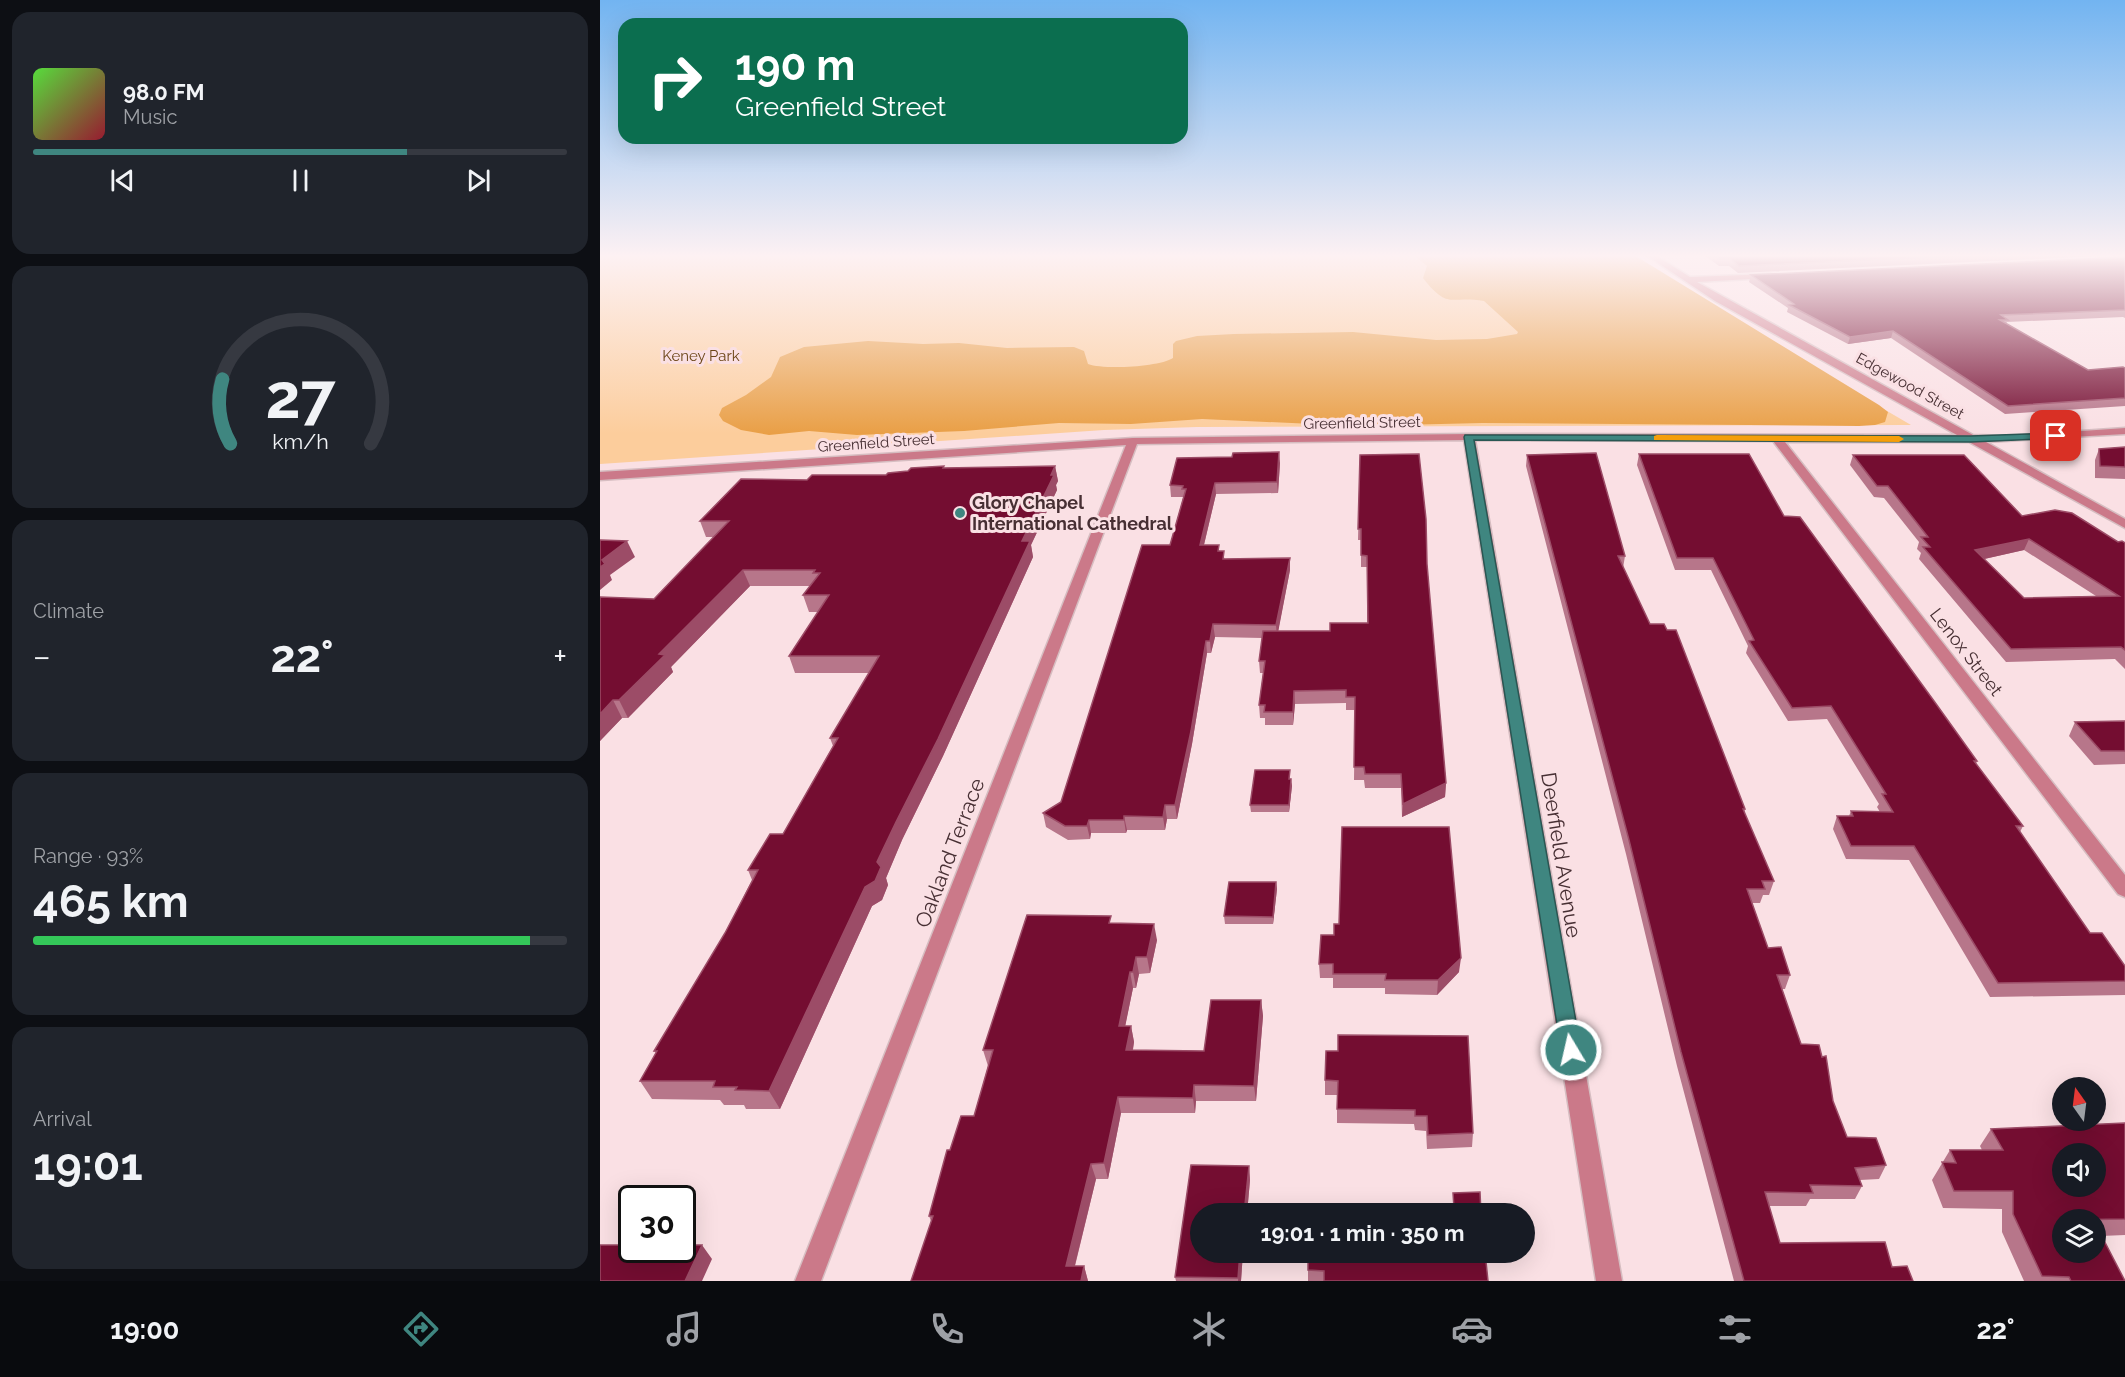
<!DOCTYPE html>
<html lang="en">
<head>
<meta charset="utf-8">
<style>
	:root { --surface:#171b24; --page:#20242c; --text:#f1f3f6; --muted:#9ea1a6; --line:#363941; --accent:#3f8680 }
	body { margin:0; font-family:Raleway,sans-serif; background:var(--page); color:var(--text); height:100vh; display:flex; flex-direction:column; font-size:22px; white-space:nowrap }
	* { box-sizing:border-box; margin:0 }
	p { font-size:20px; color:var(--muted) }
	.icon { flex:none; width:33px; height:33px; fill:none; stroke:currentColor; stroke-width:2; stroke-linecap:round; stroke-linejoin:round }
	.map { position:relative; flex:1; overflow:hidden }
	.side { display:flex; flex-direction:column; gap:12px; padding:12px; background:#0d0f14; width:600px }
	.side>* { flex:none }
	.hud { position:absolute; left:18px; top:18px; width:570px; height:126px; border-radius:18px; box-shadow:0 6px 24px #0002; background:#0b6e4f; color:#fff; overflow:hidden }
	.needle { width:39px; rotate:346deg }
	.controls { position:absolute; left:1452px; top:1077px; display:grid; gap:12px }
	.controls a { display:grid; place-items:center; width:54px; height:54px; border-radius:50%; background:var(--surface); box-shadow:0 6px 24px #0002; font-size:30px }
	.speed { position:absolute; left:18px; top:1185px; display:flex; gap:12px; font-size:30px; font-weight:700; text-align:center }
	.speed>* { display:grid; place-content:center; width:78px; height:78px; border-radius:50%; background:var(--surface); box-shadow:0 6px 24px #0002; line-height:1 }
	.speed .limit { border:3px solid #111; border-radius:9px; background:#fff; color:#111 }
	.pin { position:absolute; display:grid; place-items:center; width:51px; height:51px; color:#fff; margin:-26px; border-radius:12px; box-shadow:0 3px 9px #0006 }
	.me { position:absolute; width:66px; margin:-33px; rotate:351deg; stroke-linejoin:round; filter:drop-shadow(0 0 4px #0008) }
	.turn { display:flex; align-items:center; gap:21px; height:126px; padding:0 18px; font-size:27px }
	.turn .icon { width:78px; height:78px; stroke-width:2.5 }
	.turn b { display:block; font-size:42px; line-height:51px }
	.big { font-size:45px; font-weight:700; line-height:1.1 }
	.side .widget { flex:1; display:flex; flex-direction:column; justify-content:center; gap:9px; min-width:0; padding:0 21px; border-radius:18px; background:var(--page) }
	.side .dial { align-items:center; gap:0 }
	.dial svg { height:156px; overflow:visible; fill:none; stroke:var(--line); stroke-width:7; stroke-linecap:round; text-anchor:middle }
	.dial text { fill:var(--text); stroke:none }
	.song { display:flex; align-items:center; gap:18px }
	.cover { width:72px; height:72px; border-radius:9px; background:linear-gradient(135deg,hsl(110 70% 55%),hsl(350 70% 35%)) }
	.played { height:6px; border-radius:3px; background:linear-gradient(90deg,var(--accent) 70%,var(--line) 70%) }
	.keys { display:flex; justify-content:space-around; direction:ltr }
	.heat { display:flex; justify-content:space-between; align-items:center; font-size:33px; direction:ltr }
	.charge { height:9px; border-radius:4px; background:linear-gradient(90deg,#34c759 93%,var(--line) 0) }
	.trip { position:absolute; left:590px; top:1203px; width:345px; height:60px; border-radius:30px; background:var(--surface); box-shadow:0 6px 24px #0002; font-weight:700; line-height:60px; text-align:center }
	.tab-bar { display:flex; height:96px; justify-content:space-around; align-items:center; background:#090b0e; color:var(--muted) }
	.tab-bar .icon { width:42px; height:42px }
	.tab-bar .current { color:var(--accent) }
	.tab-bar b { font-size:27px; color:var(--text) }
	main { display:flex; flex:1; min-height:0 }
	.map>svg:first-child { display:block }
	.green { fill:#fccd9c }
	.forest { fill:#e99f46 }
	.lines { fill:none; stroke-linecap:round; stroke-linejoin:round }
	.minor-casing { stroke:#d6bdc1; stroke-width:3 }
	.minor { fill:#cb7989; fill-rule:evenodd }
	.wall { fill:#b7768a; fill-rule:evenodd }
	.shaded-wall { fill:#9c4c67 }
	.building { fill:#740d31; stroke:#9c4c67; stroke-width:1.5; fill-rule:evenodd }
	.route { fill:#3f8680; stroke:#295753; stroke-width:1.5 }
	.slow { fill:#f59e0b }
	.poi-dot { fill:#3f8680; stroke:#fae0e4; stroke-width:2 }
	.labels { text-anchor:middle; stroke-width:6; stroke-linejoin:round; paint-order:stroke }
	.far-park-label { font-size:15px; fill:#6b4517; stroke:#fae0e4 }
	.far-street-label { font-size:15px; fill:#472f33; stroke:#fae0e4 }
	.poi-label { font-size:18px; font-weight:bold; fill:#472f33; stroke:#fae0e4; text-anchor:start }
	.street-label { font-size:18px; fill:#472f33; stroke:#fae0e4 }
	.near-street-label { font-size:21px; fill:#472f33; stroke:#fae0e4 }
</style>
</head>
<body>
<main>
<section class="side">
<div class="widget">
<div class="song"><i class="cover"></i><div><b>98.0 FM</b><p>Music</p></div></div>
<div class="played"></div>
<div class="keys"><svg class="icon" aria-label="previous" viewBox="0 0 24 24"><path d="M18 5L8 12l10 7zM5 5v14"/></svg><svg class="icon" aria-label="pause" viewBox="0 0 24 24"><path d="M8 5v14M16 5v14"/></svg><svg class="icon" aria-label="next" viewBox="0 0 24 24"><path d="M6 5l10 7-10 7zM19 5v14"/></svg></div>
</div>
<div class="widget dial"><svg viewBox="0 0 100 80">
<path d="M14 69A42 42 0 1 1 86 69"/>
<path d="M14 69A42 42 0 0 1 10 36" stroke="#3f8680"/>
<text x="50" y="56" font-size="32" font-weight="700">27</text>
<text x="50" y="72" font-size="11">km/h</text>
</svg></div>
<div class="widget"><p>Climate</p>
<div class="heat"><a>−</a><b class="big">22°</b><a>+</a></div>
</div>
<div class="widget"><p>Range · 93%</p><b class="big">465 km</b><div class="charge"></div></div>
<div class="widget"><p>Arrival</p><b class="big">19:01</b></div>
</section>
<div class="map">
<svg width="1525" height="1281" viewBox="0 0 1525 1281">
	<rect width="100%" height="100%" fill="#fae0e4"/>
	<path class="green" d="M0,255H1028L1066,282L1311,425L597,427L504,430L0,464Z"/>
	<path class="forest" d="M814,255H1034L1279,405L1288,412L1285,422L1275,425L1259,426L882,423L757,426L602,419L531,424L459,423L364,431L257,435L209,431L169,435L141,430L123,421L119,415L122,408L146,395L171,377L180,357L204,347L268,341L323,344L359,343L407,348L474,347L484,351L488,364C504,370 559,367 573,358V344L576,341L597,336L634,334L753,332L836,340L887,339L917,334L918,332L884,301C850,295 849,311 823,278L827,266Z"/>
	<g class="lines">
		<defs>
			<path id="minor" d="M1046,255H1055L1090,277L1171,274V278H1168L1097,282L1373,435L1410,436L1525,428V434L1386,442L1525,519V528L1369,442H1185L1525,875V897L1518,894L1173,441L875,440L1022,1281H996L864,440L537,444L221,1281H195L526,445L0,480V472L533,438L869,434L1357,435L1115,301Z"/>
		</defs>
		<use href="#minor" class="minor-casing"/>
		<use href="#minor" class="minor"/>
	</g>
	<path class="wall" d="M1104,255H1521L1138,273L1129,266H1119Z
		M1525,257V318L1523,317L1407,322L1406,324L1488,370L1525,368V406L1405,414L1291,338L1248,344L1187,312L1188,308L1149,282L1151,275Z
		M1525,447V479L1495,478V460L1499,449Z
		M1039,454L1184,516L1377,761L1376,764L1423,826L1420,832L1490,933L1525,966V995L1390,997L1309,860L1246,859L1233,829L1237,816H1249L1251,811L1280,812L1277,807L1279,804L1227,719L1188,721L1146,653L1148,646L1111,570H1075L1037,465Z
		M760,455L827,564L846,783L845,797L802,817L801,788H765L764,780H754L755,710H746V703L695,704L693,725H665V718H660L659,705L663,673H660L659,661L662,638L615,637L611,653H607L592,744L577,819H567L565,830H527L526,833H491L490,839L468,840L446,827L443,813L461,802L570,545L583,498V497H571L570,485L680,463L678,493L616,494L604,545L620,551L625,559L690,558V570L678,631H730L767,623V567H761V540H758Z
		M927,455L1025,556L1023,568L1050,624L1145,809L1144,813L1174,881L1169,895H1163L1160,903H1152L1168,948L1190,975L1185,989H1182L1201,1044L1233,1101L1247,1137L1286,1165L1279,1179L1260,1180L1262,1186L1255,1199H1210L1206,1206H1169L1180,1243L1292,1267L1313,1281H1134L1077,1066L1026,854L926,466Z
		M1253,455L1422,516L1525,543V669L1515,659L1406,662L1319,559L1321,553L1317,549L1319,542L1284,498L1274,497L1250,465ZM1424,550L1496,596L1424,598L1384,559Z
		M455,466L458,481L456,485L457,490L431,545L433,557L343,756L302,840L286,878L288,885L282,900L272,906L180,1109H146L144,1105H124L120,1100L52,1099L40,1081L56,1053L54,1051L125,933L152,880L148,870L183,834L233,746L230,738L269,673H195L189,656L218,612H209L203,595L210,586H150L71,667L73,672L28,718H22L0,741V597L54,599L114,537H106L100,521L207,480L286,475L345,468Z
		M1525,721V764L1494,765L1469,736L1475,722Z
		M690,779L692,786L689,812H651L650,805Z
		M676,882L677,889L673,924H625L624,916Z
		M512,923L557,940L550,973L539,974L536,988H533L525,1026H531L534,1042L533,1050L604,1051L661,1000L663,1016L656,1101H596L595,1113H521L508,1179H496L475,1266H484L488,1281L331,1221L329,1216L350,1150L374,1116L388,1066L383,1050Z
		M719,964L859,972L837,995L785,994V988H733V978H720Z
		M726,1051L873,1133L872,1147L827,1149L826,1131L815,1130L814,1124L737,1123V1095H725V1080Z
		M1525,1123V1235L1501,1236L1525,1281H1424L1402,1232V1209L1343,1208L1332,1180L1350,1150H1382L1380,1146L1391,1129ZM1462,1220H1496V1252Z
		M591,1165L649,1166L650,1180L647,1214H600V1252H643L641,1281H576L575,1277Z
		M708,1270L888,1281H708Z"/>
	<path class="shaded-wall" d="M1293,331L1291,338L1248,344L1250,337Z
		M679,452L680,463L678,493L677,482Z
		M455,466L458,481L456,485L457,490L431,545L433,557L343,756L302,840L286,878L288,885L282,900L272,906L180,1109L169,1091L277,862L422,541L451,475Z
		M615,483L616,494L601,557L600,545Z
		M1429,539L1424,550L1371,562L1375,550Z
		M27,541L35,557L10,575L12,580L0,590V567L2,560Z
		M690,558V570L677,638L676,625Z
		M143,570L150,586L71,667L73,672L28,718L19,700L59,654Z
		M613,624L615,637L611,653L610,641Z
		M606,641L607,653L592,744L577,819L575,805Z
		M694,691L695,704L693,725V712Z
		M13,700L22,718L0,741V714Z
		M691,779L692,786L689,812V805Z
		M846,783L845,797L802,817L803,804Z
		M565,805L567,819L565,830L563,817Z
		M524,816L527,830L526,833L524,820Z
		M489,820L491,833L490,839L487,826Z
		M676,882L677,889L673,924V917Z
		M554,924L557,940L550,973L547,957Z
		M536,957L539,974L536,988L533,972Z
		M861,958L859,972L837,995L838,980Z
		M530,972L533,988L522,1042L519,1026Z
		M661,1000L663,1016L656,1101L654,1086Z
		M531,1026L534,1042L530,1066L526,1050Z
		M594,1085L596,1101L595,1113L593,1098Z
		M518,1097L521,1113L508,1179L504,1163Z
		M491,1164L496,1179L471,1281L466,1266Z
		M649,1166L650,1180L647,1214H644Z
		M102,1245L112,1259L102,1281H85Z
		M640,1252H643L641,1281H638Z
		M484,1266L488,1281H481Z"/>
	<path class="building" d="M1114,255H1378L1139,266L1130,259H1120Z
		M1525,257V310L1401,315L1408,320H1400L1488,370L1523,367L1525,368V398L1408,406L1293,331L1250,337L1189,305L1194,304L1151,275Z
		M1525,447V467L1500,466L1499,449Z
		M679,452L677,482L615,483L600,545H619L618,551H624L623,559L690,558L676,625L613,624L610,641H606L591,731L575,805H565L563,817L524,816V820H489L487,826H465L443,813L461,802L542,545H570L586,489H582L583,486L570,485L577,458L632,457L633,453Z
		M996,453L1025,556H1018L1050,624H1064L1067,630H1076L1145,809H1143L1174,881H1162L1165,889H1147L1168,948L1181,947L1190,975H1177L1201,1044L1219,1045L1222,1057L1226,1056L1233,1101L1247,1137L1276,1138L1286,1165L1255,1168L1262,1186L1210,1185L1213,1193L1165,1192L1180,1243L1285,1242L1292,1267L1307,1266L1313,1281H1144L1081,1052L1029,840L927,455Z
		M819,454L826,519L827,564L846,783L803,804L801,774H765L764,767H754L755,697H746V690L694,691L693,712H664L665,705H659L665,661H659L663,631H730V623H768L767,556L761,555V529H758L760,455Z
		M1039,454H1149L1184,516L1200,517L1334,701L1377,761H1374L1423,826H1416L1490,933H1502L1525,966V981L1398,983L1314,846H1251L1237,816H1253L1251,811L1293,812L1282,794H1286L1231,706L1192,708L1149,641L1154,640L1113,558H1077Z
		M1253,455H1364L1422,516L1455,510L1472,513L1518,542L1522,541L1525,543V650L1521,647L1411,649L1323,547H1330L1321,537H1328L1288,486H1277ZM1429,539L1519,596L1424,598L1375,550Z
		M344,466L343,468L455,466L451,475H454L422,541H430L338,739L296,822L277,862L281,867L275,881L265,887L169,1091L135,1090L137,1087H113L115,1081H40L57,1051H54L125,933L158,870H148L170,834H183L238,738H230L279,656H189L229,595H203L220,573H213L215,570H143L59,654L65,655L19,700H13L0,714V597L54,599L129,521H100L141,479L207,480L212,475H286L288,473L308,471L311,468Z
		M0,540L27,541L2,560L5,564L0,567Z
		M1525,721V751H1501L1475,722Z
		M655,770H690L689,779H691L689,805H650Z
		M742,827H849L861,958L838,980H785L786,974H733V964H719L721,935H734V924H739Z
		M629,882H676L673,917L624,916Z
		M427,915L511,916L509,923L554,924L547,957H536L533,972H530L519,1026H531L526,1050L604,1051L611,1000H661L654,1086L594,1085L593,1098L518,1097L504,1163L491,1164L466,1266H484L481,1281H311L333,1216H329L347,1150H350L361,1116H374L393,1050H383Z
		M738,1035L868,1036L873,1133L828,1135L827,1116H815V1110L737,1109L738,1081L725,1080L726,1051H738Z
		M1525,1123V1219L1462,1220V1252H1496V1225L1525,1281H1471L1469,1277L1442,1276L1413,1214V1191H1354L1342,1162L1356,1163L1350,1150H1403L1391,1129ZM1462,1154H1496V1186H1462Z
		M591,1165L649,1166L644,1214H600V1252H640L638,1278L575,1277Z
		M880,1192L881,1214H726V1208H854L853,1193Z
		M0,1245H32V1250H82V1245H102L85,1281H0Z
		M708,1252H885L888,1281H724V1271L708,1270Z"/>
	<linearGradient id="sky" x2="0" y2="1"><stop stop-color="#72b4f1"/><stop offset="0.59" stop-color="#fdf1f3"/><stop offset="1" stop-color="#fdf1f3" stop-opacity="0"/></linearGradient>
	<rect width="1525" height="434" fill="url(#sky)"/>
	<path class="route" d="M1456,433H1460V438L1371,442L874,440L981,1050L978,1057L971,1059L964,1057L961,1050L864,437L865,435L1371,436Z"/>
	<path class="slow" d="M1057,435L1299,436L1304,439L1299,442L1054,440V436Z"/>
	<circle class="poi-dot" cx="360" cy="513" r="6"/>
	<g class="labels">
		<g class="far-park-label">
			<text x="101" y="361">Keney Park</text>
		</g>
		<g class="far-street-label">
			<text transform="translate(1310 386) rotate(29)" y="5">Edgewood Street</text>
			<text transform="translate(762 423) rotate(-1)" y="5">Greenfield Street</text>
			<text transform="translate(276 443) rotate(-4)" y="5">Greenfield Street</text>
		</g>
		<g class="poi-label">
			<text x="372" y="509">Glory Chapel<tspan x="372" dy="21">International Cathedral</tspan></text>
		</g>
		<g class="street-label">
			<text transform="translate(1366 652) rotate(52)" y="6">Lenox Street</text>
		</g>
		<g class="near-street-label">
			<text transform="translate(350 853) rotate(-69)" y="7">Oakland Terrace</text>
			<text transform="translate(961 855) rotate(81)" y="7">Deerfield Avenue</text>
		</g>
	</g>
</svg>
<div class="controls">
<a><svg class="needle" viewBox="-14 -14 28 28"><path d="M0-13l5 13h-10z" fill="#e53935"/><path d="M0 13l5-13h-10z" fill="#9ea1a6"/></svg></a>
<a><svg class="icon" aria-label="sound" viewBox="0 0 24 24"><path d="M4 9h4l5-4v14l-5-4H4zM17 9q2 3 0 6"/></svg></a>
<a><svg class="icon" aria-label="layers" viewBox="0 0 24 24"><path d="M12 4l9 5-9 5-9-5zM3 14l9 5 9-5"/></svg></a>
</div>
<div class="speed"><div class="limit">30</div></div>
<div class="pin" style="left:1456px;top:436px;background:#d93025"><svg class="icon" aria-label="arrive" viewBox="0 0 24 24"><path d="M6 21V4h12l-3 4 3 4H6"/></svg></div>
<svg class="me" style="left:971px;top:1050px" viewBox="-20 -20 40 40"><circle r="17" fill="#3f8680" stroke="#fff" stroke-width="3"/><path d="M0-11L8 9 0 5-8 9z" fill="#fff"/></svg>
<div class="trip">19:01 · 1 min · 350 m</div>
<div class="hud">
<div class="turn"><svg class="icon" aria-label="right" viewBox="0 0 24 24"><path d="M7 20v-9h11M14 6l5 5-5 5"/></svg><div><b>190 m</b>Greenfield Street</div></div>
</div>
</div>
</main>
<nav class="tab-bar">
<b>19:00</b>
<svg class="icon current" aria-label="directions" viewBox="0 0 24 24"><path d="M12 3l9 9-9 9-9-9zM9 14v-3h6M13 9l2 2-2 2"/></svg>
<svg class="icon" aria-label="music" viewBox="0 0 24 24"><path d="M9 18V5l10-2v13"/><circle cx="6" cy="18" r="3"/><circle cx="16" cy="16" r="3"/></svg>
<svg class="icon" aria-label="phone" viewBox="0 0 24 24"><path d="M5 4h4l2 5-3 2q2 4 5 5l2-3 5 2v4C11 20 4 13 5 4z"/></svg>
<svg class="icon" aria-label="climate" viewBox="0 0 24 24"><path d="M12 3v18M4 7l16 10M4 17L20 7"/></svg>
<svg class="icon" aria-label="car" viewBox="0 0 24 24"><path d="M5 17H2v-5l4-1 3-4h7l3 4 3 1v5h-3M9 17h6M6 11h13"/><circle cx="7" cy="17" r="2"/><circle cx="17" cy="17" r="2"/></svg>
<svg class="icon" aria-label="filters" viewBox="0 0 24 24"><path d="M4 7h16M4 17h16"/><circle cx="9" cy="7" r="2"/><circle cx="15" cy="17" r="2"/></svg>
<b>22°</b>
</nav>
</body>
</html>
